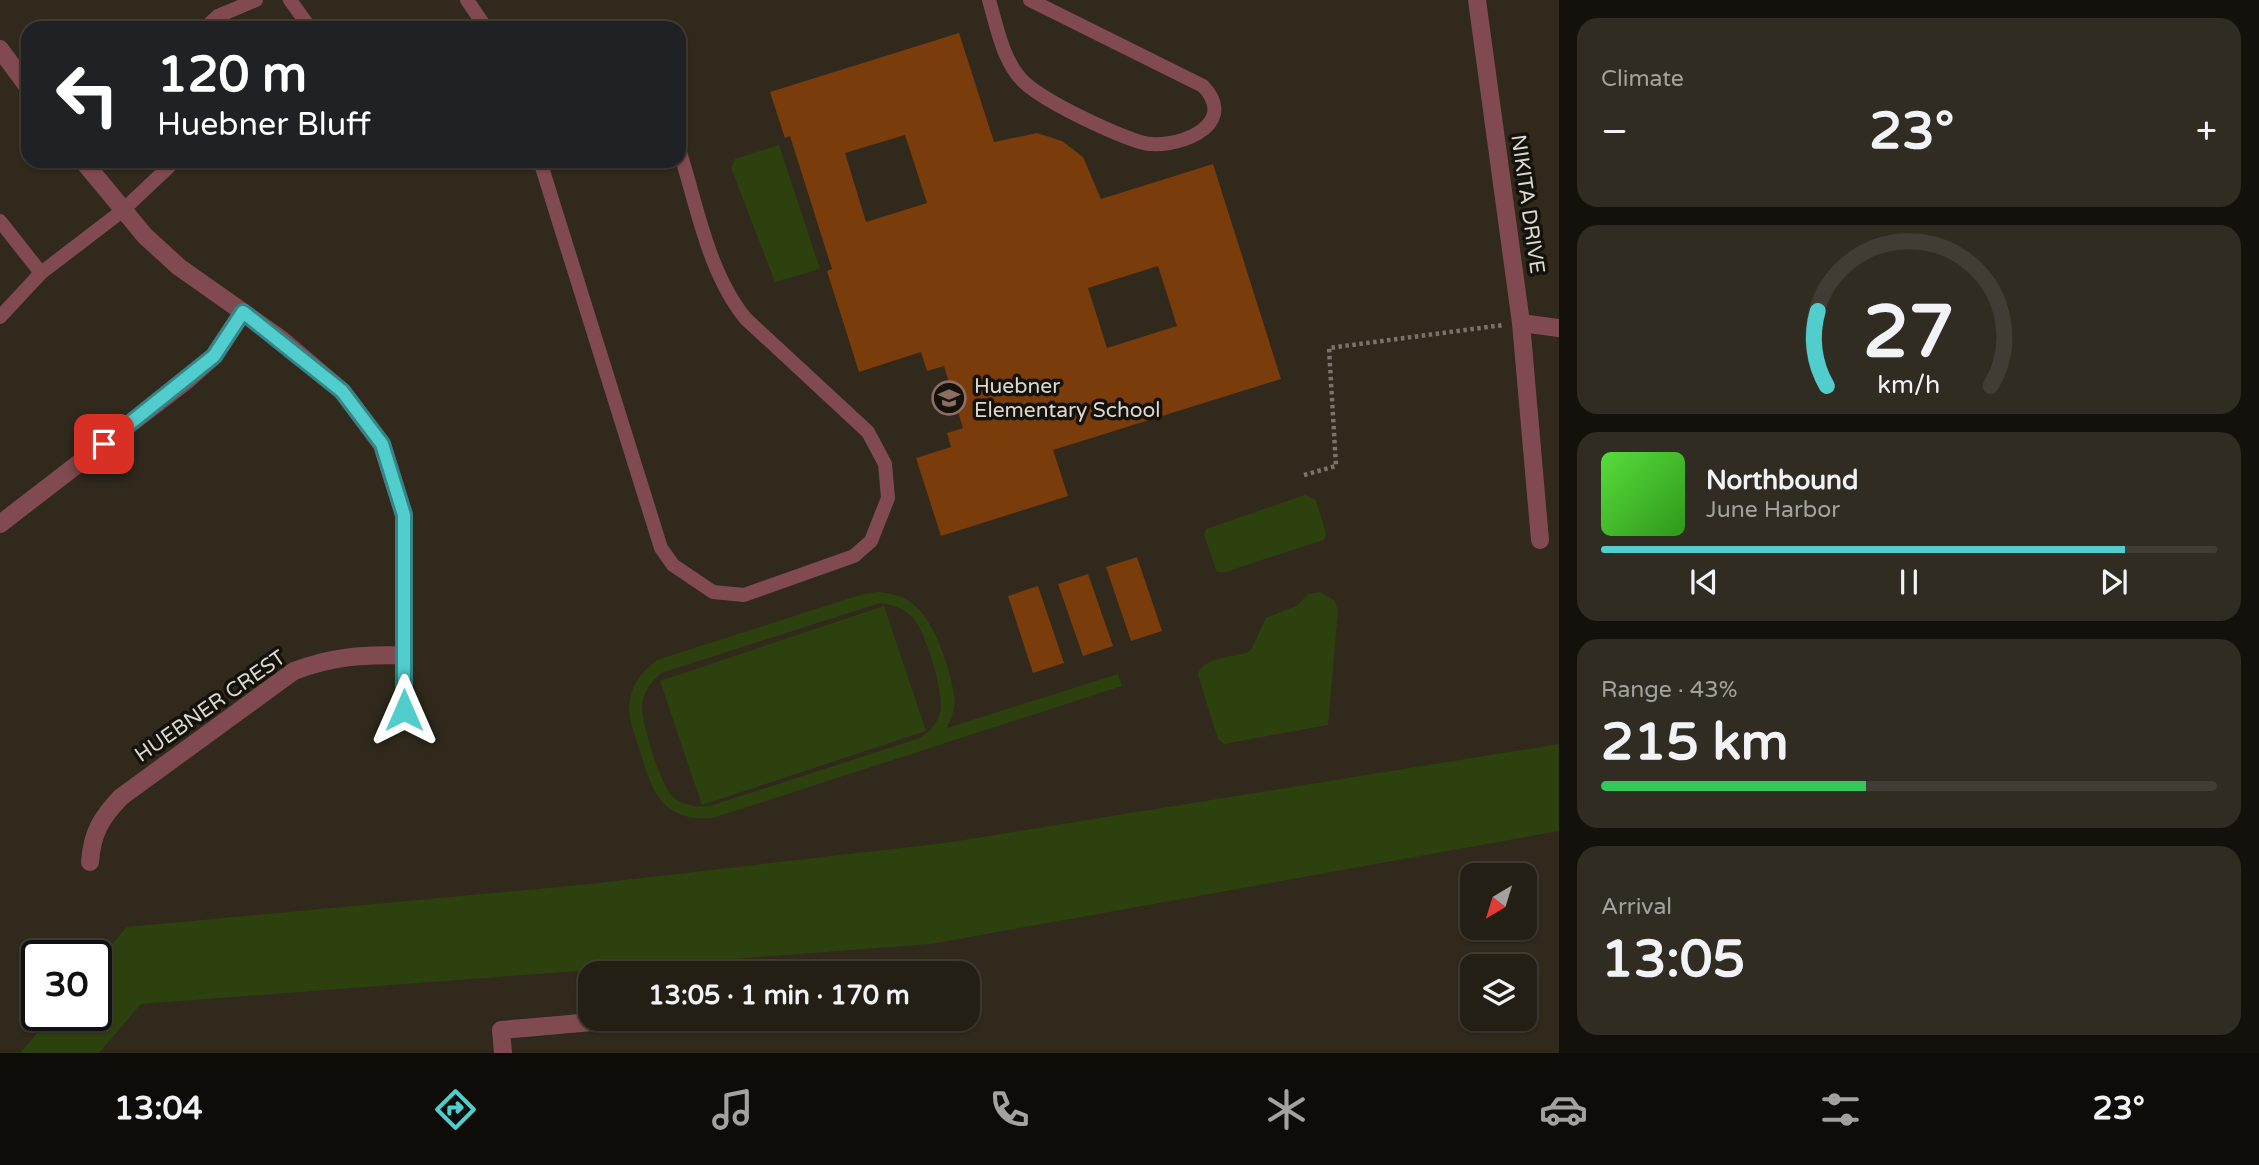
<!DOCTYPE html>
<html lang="en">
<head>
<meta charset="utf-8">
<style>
	:root { --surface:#241f15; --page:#302c22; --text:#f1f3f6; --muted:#a3a2a0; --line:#413d34; --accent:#52cdce }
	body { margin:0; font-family:"Varela Round",sans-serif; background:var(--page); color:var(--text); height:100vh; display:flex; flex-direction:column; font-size:26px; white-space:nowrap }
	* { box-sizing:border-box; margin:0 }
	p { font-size:23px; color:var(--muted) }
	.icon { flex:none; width:38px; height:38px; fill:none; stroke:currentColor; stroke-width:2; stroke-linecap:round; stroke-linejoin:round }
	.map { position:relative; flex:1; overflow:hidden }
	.side { display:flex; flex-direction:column; gap:18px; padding:18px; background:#14110c; width:700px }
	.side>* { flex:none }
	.banner { position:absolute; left:21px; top:21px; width:665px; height:147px; border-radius:21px; box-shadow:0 2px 5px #0004,0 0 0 2px var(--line); background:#202124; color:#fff; overflow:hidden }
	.needle { width:46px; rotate:218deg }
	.fabs { position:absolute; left:1460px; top:863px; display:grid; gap:14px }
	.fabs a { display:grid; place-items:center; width:77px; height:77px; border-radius:14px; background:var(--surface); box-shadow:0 2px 5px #0004,0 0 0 2px var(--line); font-size:35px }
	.speed { position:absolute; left:21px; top:940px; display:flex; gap:14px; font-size:35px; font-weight:700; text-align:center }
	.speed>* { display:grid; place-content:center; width:91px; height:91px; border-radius:50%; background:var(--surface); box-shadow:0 2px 5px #0004,0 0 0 2px var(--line); line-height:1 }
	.speed .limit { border:4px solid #111; border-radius:10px; background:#fff; color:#111 }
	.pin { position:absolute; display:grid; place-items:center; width:60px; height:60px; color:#fff; margin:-30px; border-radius:14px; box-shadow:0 4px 10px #0006 }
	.me { position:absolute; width:77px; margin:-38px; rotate:0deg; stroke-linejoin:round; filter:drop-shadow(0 0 5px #0008) }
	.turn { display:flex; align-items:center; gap:24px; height:147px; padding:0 21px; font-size:32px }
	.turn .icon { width:91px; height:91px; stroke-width:2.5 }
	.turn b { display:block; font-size:49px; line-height:60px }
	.big { font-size:52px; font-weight:800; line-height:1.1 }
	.side .card { flex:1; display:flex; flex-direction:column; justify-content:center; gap:10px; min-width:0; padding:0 24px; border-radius:21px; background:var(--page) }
	.side .dial { align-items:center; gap:0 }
	.dial svg { height:182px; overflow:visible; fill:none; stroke:var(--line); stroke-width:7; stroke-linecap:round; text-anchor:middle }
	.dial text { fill:var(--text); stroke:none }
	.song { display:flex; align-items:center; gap:21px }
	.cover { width:84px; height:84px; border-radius:10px; background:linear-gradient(135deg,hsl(110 70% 55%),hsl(110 70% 35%)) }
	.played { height:7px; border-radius:4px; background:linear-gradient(90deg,var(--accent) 85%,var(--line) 85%) }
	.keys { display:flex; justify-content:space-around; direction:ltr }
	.heat { display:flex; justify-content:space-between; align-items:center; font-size:38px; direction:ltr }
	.charge { height:10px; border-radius:5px; background:linear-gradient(90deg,#34c759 43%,var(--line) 0) }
	.trip { position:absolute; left:578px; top:961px; width:402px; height:70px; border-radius:21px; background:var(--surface); box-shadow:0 2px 5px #0004,0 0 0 2px var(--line); font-weight:800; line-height:70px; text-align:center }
	.tab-bar { display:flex; height:112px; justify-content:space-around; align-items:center; background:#0e0c08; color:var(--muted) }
	.tab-bar .icon { width:49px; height:49px }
	.tab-bar .selected { color:var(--accent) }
	.tab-bar b { font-size:32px; color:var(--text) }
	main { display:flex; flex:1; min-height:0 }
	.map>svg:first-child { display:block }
	.green { fill:#2d410f; fill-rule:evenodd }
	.building { fill:#7a3c0b; fill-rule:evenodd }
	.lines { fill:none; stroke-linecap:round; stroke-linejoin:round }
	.path { stroke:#7a7369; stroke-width:4.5; stroke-dasharray:3.5 3.5; stroke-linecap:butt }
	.service { stroke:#804a50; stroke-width:14 }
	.minor { stroke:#804a50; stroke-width:18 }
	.route-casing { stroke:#358586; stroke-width:18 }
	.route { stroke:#52cdce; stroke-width:12 }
	.labels { text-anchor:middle; stroke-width:7; stroke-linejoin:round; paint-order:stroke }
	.street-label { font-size:21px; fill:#ddd8d0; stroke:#15120c }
	.poi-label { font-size:21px; fill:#ddd8d0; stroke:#15120c; text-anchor:start }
</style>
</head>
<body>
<main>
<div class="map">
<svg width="1559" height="1053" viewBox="0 0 1559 1053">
	<rect width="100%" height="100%" fill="#30291c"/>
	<path class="green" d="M779,145L820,269L775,282L731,168L735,159Z
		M1305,495L1316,500L1326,534L1324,540L1225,572H1217L1204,535L1206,529Z
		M879,592C893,594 905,596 915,606C935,622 951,671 954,696C956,708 951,718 947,728L1118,674L1122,686L713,818C660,822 652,790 639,748C634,733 627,716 630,700C633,682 643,671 657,660L863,594ZM880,603C892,605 906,608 914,619C926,634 945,694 940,713C937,724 929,732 920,738L710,806C697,807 685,806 674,798C661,788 641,721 642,705C643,692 652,681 661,673Z
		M1320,592L1334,600L1338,610L1328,725L1224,744L1218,739L1198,675C1201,658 1232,657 1246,653L1251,650L1266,618L1298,605L1308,594Z
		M884,606L926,731L702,805L660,681Z
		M1559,744V831L931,944L141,1004L99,1053H20L53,1015H96V963L127,927L581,885L945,843Z"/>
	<path class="building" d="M959,33L994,142L1037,133L1062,141L1083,157L1101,199L1213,164L1281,379L1053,450L1068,496L941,536L916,458L951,447L947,433L963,428L944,366L927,371L921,352L859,372L827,271L832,269L790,136L785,138L770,92ZM905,135L927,203L866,222L845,153ZM1158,266L1177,326L1107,348L1088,288Z
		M1137,557L1162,631L1131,641L1106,567Z
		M1088,574L1113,646L1083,656L1058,584Z
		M1038,586L1064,663L1033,673L1008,596Z"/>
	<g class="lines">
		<path class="path" d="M1304,475L1336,466L1329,348L1503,325"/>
		<path class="service" d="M290,0L310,28
			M467,0L486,28
			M989,0C997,27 1003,63 1025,83C1047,103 1112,133 1140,142C1171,152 1242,127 1203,86L1030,0
			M205,28L218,16L256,0
			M540,161L661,548L673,565L713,592L744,595L854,556L871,541L888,498L885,464L868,432L746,319C708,273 697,205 679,149
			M0,221L41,273
			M0,317L41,273L122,211L175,161"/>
		<path class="minor" d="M1477,0L1521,323L1540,540
			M0,49L28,87
			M83,161L145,236L179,267L281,339L342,391L382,445L404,515V710
			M1521,323L1559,328
			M0,524L187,380L214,356L243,312
			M90,862C92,833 101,818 121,797L294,671C334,656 362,655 404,655
			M503,1053L501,1030L638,1018"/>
	</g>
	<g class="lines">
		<defs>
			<path id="route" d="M104,444L214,356L243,312L342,391L382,444L404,515V710"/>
		</defs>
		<use href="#route" class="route-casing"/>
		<use href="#route" class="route"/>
	</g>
	<defs>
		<symbol id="school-ring" viewBox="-11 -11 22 22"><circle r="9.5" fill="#15120c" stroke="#8d6e63" stroke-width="1.5"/><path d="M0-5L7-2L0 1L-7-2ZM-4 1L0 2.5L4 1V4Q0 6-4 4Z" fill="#8d6e63"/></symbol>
	</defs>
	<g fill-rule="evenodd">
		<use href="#school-ring" x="930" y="379" width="38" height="38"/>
	</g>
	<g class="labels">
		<g class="street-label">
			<text transform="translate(1528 204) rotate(82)" y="7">NIKITA DRIVE</text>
			<text transform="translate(210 706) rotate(-35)" y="7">HUEBNER CREST</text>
		</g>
		<g class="poi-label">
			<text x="974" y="393">Huebner<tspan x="974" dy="24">Elementary School</tspan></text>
		</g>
	</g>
</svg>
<div class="fabs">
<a><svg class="needle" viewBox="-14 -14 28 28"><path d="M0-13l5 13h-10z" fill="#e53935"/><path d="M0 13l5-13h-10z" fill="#a3a2a0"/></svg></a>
<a><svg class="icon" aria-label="layers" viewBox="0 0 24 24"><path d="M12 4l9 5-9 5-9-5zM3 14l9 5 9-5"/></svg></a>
</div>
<div class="speed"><div class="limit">30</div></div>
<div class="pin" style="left:104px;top:444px;background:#d93025"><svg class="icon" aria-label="arrive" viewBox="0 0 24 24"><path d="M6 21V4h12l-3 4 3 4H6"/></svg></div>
<svg class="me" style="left:404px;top:710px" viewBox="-20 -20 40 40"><path d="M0-17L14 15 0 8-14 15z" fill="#52cdce" stroke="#fff" stroke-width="4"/></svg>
<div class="trip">13:05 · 1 min · 170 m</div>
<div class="banner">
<div class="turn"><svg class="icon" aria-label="left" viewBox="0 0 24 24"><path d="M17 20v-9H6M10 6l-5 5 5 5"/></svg><div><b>120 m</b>Huebner Bluff</div></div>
</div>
</div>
<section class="side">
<div class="card"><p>Climate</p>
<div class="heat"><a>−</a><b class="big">23°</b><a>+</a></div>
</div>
<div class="card dial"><svg viewBox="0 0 100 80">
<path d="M14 69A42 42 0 1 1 86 69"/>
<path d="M14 69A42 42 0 0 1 10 36" stroke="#52cdce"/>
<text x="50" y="56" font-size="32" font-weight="700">27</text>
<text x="50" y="72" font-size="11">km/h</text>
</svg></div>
<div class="card">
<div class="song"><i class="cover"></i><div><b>Northbound</b><p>June Harbor</p></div></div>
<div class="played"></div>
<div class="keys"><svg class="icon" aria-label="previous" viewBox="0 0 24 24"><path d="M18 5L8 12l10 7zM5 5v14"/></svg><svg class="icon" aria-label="pause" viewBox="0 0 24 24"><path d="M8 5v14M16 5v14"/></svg><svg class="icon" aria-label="next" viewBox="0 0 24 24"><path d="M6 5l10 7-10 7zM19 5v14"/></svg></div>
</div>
<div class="card"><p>Range · 43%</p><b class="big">215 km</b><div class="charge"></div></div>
<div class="card"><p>Arrival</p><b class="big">13:05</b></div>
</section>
</main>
<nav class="tab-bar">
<b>13:04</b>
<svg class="icon selected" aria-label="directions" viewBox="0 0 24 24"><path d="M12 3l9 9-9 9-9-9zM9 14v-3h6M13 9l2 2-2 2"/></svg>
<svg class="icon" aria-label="music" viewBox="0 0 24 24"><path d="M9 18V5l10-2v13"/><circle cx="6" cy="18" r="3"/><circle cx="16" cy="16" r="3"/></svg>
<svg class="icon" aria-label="phone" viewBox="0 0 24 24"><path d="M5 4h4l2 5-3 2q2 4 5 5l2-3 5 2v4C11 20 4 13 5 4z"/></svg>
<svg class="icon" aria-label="climate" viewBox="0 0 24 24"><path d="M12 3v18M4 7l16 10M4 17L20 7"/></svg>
<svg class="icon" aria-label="car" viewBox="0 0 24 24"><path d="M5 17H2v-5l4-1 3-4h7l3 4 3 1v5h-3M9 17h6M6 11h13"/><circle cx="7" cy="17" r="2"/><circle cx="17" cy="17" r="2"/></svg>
<svg class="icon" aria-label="filters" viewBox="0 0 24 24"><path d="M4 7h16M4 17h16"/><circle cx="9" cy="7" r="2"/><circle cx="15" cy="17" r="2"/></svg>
<b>23°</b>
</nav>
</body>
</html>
